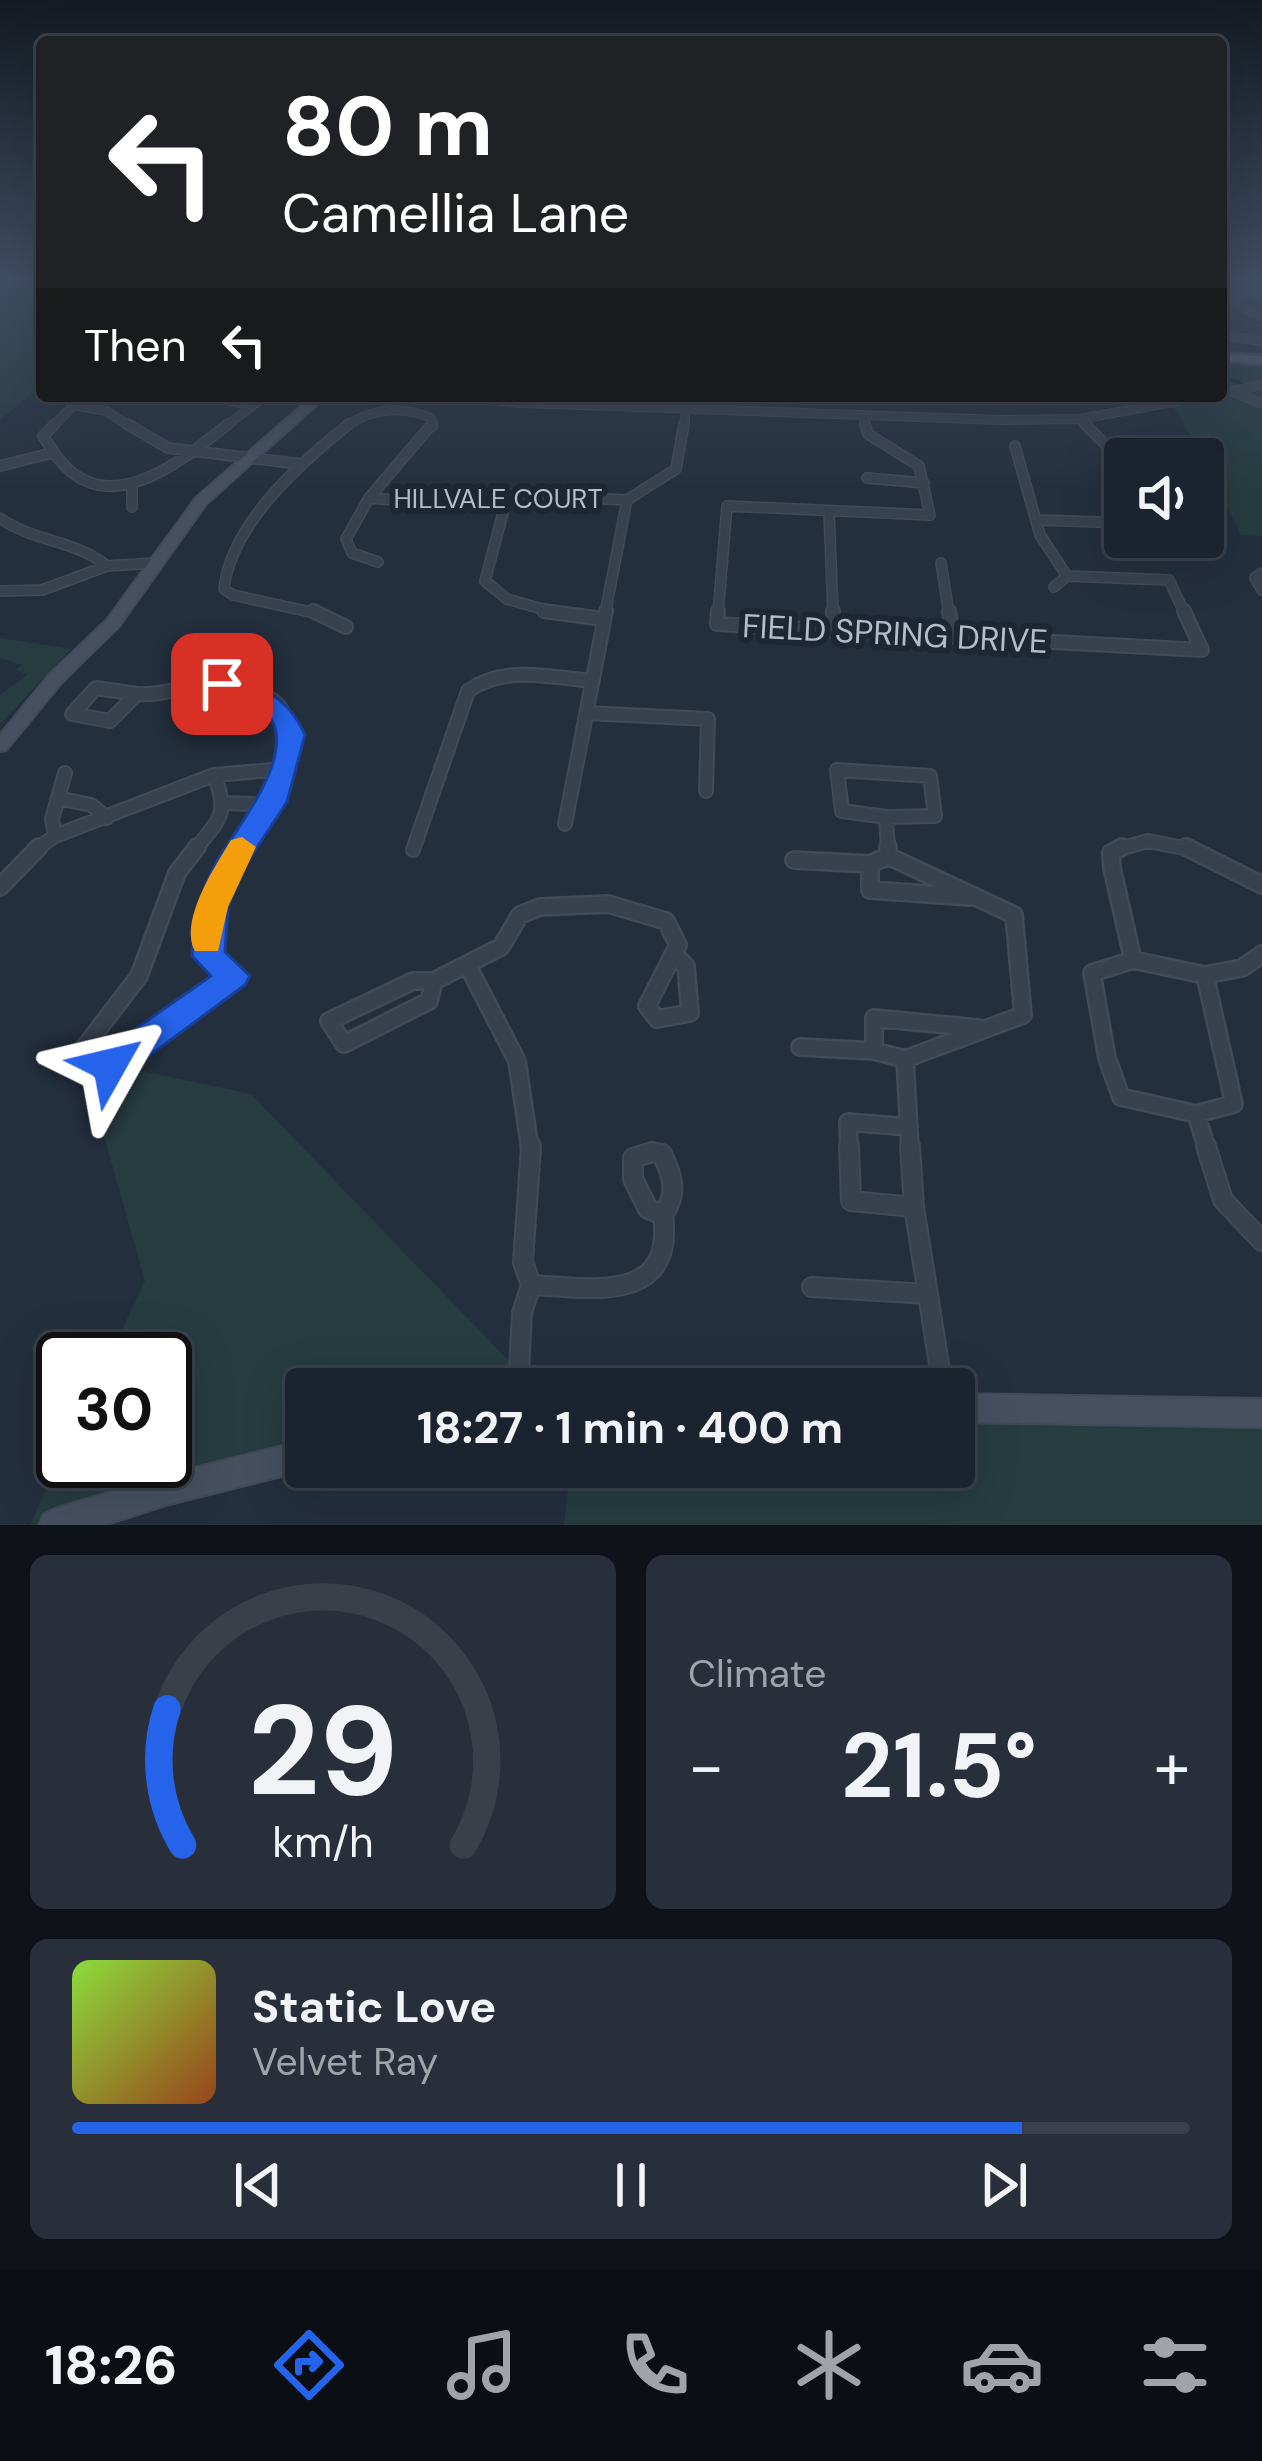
<!DOCTYPE html>
<html lang="en">
<head>
<meta charset="utf-8">
<style>
	:root { --surface:#1b232e; --page:#282f3a; --text:#f1f3f6; --muted:#a0a4aa; --line:#39404a; --accent:#2563eb }
	body { margin:0; font-family:"DM Sans",sans-serif; background:var(--page); color:var(--text); height:100vh; display:flex; flex-direction:column; font-size:45px; white-space:nowrap }
	* { box-sizing:border-box; margin:0 }
	p { font-size:39px; color:var(--muted) }
	.icon { flex:none; width:66px; height:66px; fill:none; stroke:currentColor; stroke-width:2; stroke-linecap:round; stroke-linejoin:round }
	.map { position:relative; height:1525px; overflow:hidden }
	.side { display:flex; flex-direction:column; gap:30px; padding:30px; background:#0f1319; flex:1 }
	.side>* { flex:none }
	.top-card { position:absolute; left:36px; top:36px; width:1191px; height:366px; border-radius:12px; box-shadow:0 12px 48px #0002,0 0 0 3px var(--line); background:#202124; color:#fff; overflow:hidden }
	.controls { position:absolute; left:1104px; top:438px; display:grid; gap:24px }
	.controls a { display:grid; place-items:center; width:120px; height:120px; border-radius:12px; background:var(--surface); box-shadow:0 12px 48px #0002,0 0 0 3px var(--line); font-size:60px }
	.speed { position:absolute; left:36px; top:1332px; display:flex; gap:24px; font-size:60px; font-weight:700; text-align:center }
	.speed>* { display:grid; place-content:center; width:156px; height:156px; border-radius:50%; background:var(--surface); box-shadow:0 12px 48px #0002,0 0 0 3px var(--line); line-height:1 }
	.speed .limit { border:6px solid #111; border-radius:18px; background:#fff; color:#111 }
	.pin { position:absolute; display:grid; place-items:center; width:102px; height:102px; color:#fff; margin:-51px; border-radius:24px; box-shadow:0 6px 18px #0006 }
	.me { position:absolute; width:132px; margin:-66px; rotate:53deg; stroke-linejoin:round; filter:drop-shadow(0 0 9px #0008) }
	.turn { display:flex; align-items:center; gap:42px; height:252px; padding:0 48px; font-size:54px }
	.turn .icon { width:156px; height:156px; stroke-width:2.5 }
	.turn b { display:block; font-size:84px; line-height:102px }
	.then { display:flex; align-items:center; height:114px; padding:0 48px; background:#0003; gap:24px; font-size:45px }
	.big { font-size:90px; font-weight:700; line-height:1.1 }
	.side .card { flex:1; display:flex; flex-direction:column; justify-content:center; gap:18px; min-width:0; padding:0 42px; border-radius:18px; background:var(--page) }
	.side .dial { align-items:center; gap:0 }
	.dial svg { height:312px; overflow:visible; fill:none; stroke:var(--line); stroke-width:7; stroke-linecap:round; text-anchor:middle }
	.dial text { fill:var(--text); stroke:none }
	.song { display:flex; align-items:center; gap:36px }
	.cover { width:144px; height:144px; border-radius:18px; background:linear-gradient(135deg,hsl(90 70% 55%),hsl(20 70% 35%)) }
	.played { height:12px; border-radius:6px; background:linear-gradient(90deg,var(--accent) 85%,var(--line) 85%) }
	.keys { display:flex; justify-content:space-around; direction:ltr }
	.heat { display:flex; justify-content:space-between; align-items:center; font-size:66px; direction:ltr }
	.side .tiles { flex:1; display:grid; gap:30px; grid-template-columns:1fr 1fr }
	.card:last-child { grid-column:span 2 }
	.trip { position:absolute; left:285px; top:1368px; width:690px; height:120px; border-radius:12px; background:var(--surface); box-shadow:0 12px 48px #0002,0 0 0 3px var(--line); font-weight:700; line-height:120px; text-align:center }
	.menu { display:flex; height:192px; justify-content:space-around; align-items:center; background:#0b0e12; color:var(--muted) }
	.menu .icon { width:84px; height:84px }
	.menu .selected { color:var(--accent) }
	.menu b { font-size:54px; color:var(--text) }
	.map>svg:first-child { display:block }
	.green { fill:#263c3f }
	.lines { fill:none; stroke-linecap:round; stroke-linejoin:round }
	.stream { stroke:#17263c; stroke-width:3 }
	.minor-far4-casing { stroke:#414a57; stroke-width:10 }
	.minor-far3-casing { stroke:#414a57; stroke-width:12 }
	.minor-far2-casing { stroke:#414a57; stroke-width:16 }
	.minor-far1-casing { stroke:#414a57; stroke-width:20 }
	.minor-casing { stroke:#414a57; stroke-width:22 }
	.secondary-casing { stroke:#414a57; stroke-width:4 }
	.primary-casing { stroke:#414a57; stroke-width:5 }
	.minor-far4 { stroke:#38414e; stroke-width:8 }
	.minor-far3 { stroke:#38414e; stroke-width:9 }
	.minor-far2 { stroke:#38414e; stroke-width:12 }
	.minor-far1 { stroke:#38414e; stroke-width:15 }
	.minor { stroke:#38414e; stroke-width:18 }
	.secondary { fill:#465061; fill-rule:evenodd }
	.primary { fill:#56606e; fill-rule:evenodd }
	.route { fill:#2563eb; stroke:#184099; stroke-width:3 }
	.slow { fill:#f59e0b }
	.labels { text-anchor:middle; stroke-width:12; stroke-linejoin:round; paint-order:stroke }
	.far-street-label { font-size:27px; fill:#b4bcc9; stroke:#1d2633 }
	.street-label { font-size:33px; fill:#b4bcc9; stroke:#1d2633 }
</style>
</head>
<body>
<div class="map">
<svg width="1262" height="1525" viewBox="0 0 1262 1525">
	<rect width="100%" height="100%" fill="#242f3e"/>
	<path class="green" d="M0,278H42V385L0,420Z
		M1221,357L1262,359V385L1257,386L1262,389V536L1241,535C1223,501 1188,416 1161,396H1221Z
		M0,638L71,649L0,724V695L28,675L16,670L22,665L0,658Z
		M142,1071L251,1094L536,1389H306V1462L62,1525H30L63,1454V1461H165V1359H108L145,1281L87,1076Z
		M1262,1416V1525H564L570,1467H954V1422Z"/>
	<g class="lines">
		<path class="stream" d="M1221,376L1247,386"/>
		<defs>
			<path id="minor-far4" d="M1227,293L1262,294
				M1229,293L1241,307L1262,316
				M1221,335L1262,341
				M1221,393L1262,385
				M1235,393L1262,403
				M205,396L252,405
				M452,396L523,403L1002,420L1080,419L1205,396
				M73,405L106,411L131,427
				M863,417L866,427
				M1080,419L1088,427
				M52,427L83,396
				M225,427L265,396
				M345,427C372,408 400,405 431,418L433,427
				M684,427L686,410"/>
			<path id="minor-far3" d="M55,424L43,436C50,446 57,459 66,467C116,517 187,457 228,424
				M127,424L168,448L301,464
				M1085,424L1107,446L1125,482
				M1015,446L1040,535L1067,576
				M0,466L52,453
				M867,478L924,483
				M132,485V507
				M508,494L485,581L507,599L560,614
				M369,498L422,502L508,494L627,500
				M829,511L833,614
				M0,518C33,542 76,540 107,566
				M1038,520L1125,523
				M378,562L352,553L346,539L369,498L432,424
				M941,563L949,614
				M1262,573L1255,578L1262,590
				M1054,587L1067,576L1169,580L1185,614
				M0,591L42,590L107,566L156,563
				M319,614L233,595L224,589C231,524 300,463 349,424
				M605,614L627,500L676,469L684,424
				M718,614L727,506L930,515L919,466L868,434L865,424"/>
			<path id="minor-far2" d="M313,611L346,627
				M544,611L603,619
				M718,611L717,624L1202,650L1184,611
				M833,611L834,630
				M949,611L953,636
				M96,688L137,694L110,721L72,714Z
				M137,694C166,696 193,682 222,684C340,693 271,796 238,850
				M586,713L708,719L706,791
				M837,770L930,776L935,816L886,817L842,811Z
				M58,798L91,805L107,818
				M225,803L271,805
				M886,817L888,850
				M565,824L606,611
				M55,836L52,819L65,773
				M35,850L55,836L214,775L284,769
				M195,850C219,819 230,815 214,775
				M413,850L468,691C504,665 550,677 591,681
				M1116,850L1148,841L1194,850"/>
			<path id="minor-far1" d="M197,847L177,873L139,976L77,1057L89,1069L110,1065L233,976L208,956C203,916 220,881 240,847
				M888,847V856L1014,915L1023,1015L905,1059L910,1149
				M1122,847L1111,853L1112,868L1133,960
				M1186,847L1262,885
				M888,856L870,864V890L970,897
				M794,860L870,864
				M0,887L39,847
				M1133,960L1205,975L1234,1104L1196,1114L1121,1097L1107,1058L1092,973Z
				M468,966L517,1061L530,1149
				M1205,975L1242,968L1262,954
				M413,981H434L429,1001L344,1044L329,1021Z
				M434,981L501,947L520,915L540,907L608,904L666,921L678,945L647,1006L657,1019L690,1013L686,966L676,956
				M800,1047L874,1051
				M905,1059L874,1051V1018L978,1028
				M1196,1114L1207,1149
				M849,1149L848,1122L909,1127"/>
			<path id="minor" d="M849,1146L851,1201L914,1207
				M910,1146L914,1207L943,1389
				M1206,1146L1223,1200L1262,1241
				M652,1152L662,1154C673,1176 678,1194 663,1215L648,1209L633,1179V1158Z
				M531,1285C591,1288 675,1305 663,1215
				M812,1287L928,1294
				M518,1389L522,1313L531,1285L523,1262L531,1146"/>
			<path id="secondary" d="M313,396H326L206,504L119,626L62,682L6,750L0,751V735L50,674L107,620L196,498Z
				M954,1394L1262,1399V1427L954,1422Z
				M306,1440V1467H313L306,1470L166,1505L104,1525H39L44,1514L55,1509L166,1475Z"/>
			<path id="primary" d="M1221,353L1262,356V364L1221,361Z"/>
		</defs>
		<use href="#minor-far4" class="minor-far4-casing"/>
		<use href="#minor-far3" class="minor-far3-casing"/>
		<use href="#minor-far2" class="minor-far2-casing"/>
		<use href="#minor-far1" class="minor-far1-casing"/>
		<use href="#minor" class="minor-casing"/>
		<use href="#secondary" class="secondary-casing"/>
		<use href="#primary" class="primary-casing"/>
		<use href="#minor-far4" class="minor-far4"/>
		<use href="#minor-far3" class="minor-far3"/>
		<use href="#minor-far2" class="minor-far2"/>
		<use href="#minor-far1" class="minor-far1"/>
		<use href="#minor" class="minor"/>
		<use href="#secondary" class="secondary"/>
		<use href="#primary" class="primary"/>
	</g>
	<linearGradient id="sky" x2="0" y2="1"><stop stop-color="#141a22"/><stop offset="0.57" stop-color="#3f4d63"/><stop offset="1" stop-color="#3f4d63" stop-opacity="0"/></linearGradient>
	<rect width="1262" height="491" fill="url(#sky)"/>
	<path class="route" d="M222,676C262,687 288,696 305,735L287,802L244,867L228,907L225,952L250,976L245,985L123,1075L110,1079L98,1075L93,1065L98,1055L211,976L192,956C195,923 199,896 214,867C233,829 313,742 257,705C245,697 227,694 213,689L210,684Z"/>
	<path class="slow" d="M242,837L256,847L228,907L218,951H195C179,920 215,867 231,840Z"/>
	<g class="labels">
		<g class="far-street-label">
			<text x="498" y="508">HILLVALE COURT</text>
		</g>
		<g class="street-label">
			<text transform="translate(895 633) rotate(3)" y="12">FIELD SPRING DRIVE</text>
		</g>
	</g>
</svg>
<div class="controls">
<a><svg class="icon" aria-label="sound" viewBox="0 0 24 24"><path d="M4 9h4l5-4v14l-5-4H4zM17 9q2 3 0 6"/></svg></a>
</div>
<div class="speed"><div class="limit">30</div></div>
<div class="pin" style="left:222px;top:684px;background:#d93025"><svg class="icon" aria-label="arrive" viewBox="0 0 24 24"><path d="M6 21V4h12l-3 4 3 4H6"/></svg></div>
<svg class="me" style="left:110px;top:1065px" viewBox="-20 -20 40 40"><path d="M0-17L14 15 0 8-14 15z" fill="#2563eb" stroke="#fff" stroke-width="4"/></svg>
<div class="trip">18:27 · 1 min · 400 m</div>
<div class="top-card">
<div class="turn"><svg class="icon" aria-label="left" viewBox="0 0 24 24"><path d="M17 20v-9H6M10 6l-5 5 5 5"/></svg><div><b>80 m</b>Camellia Lane</div></div>
<div class="then">Then<svg class="icon" aria-label="left" viewBox="0 0 24 24"><path d="M17 20v-9H6M10 6l-5 5 5 5"/></svg></div>
</div>
</div>
<section class="side">
<div class="tiles">
<div class="card dial"><svg viewBox="0 0 100 80">
<path d="M14 69A42 42 0 1 1 86 69"/>
<path d="M14 69A42 42 0 0 1 10 34" stroke="#2563eb"/>
<text x="50" y="56" font-size="32" font-weight="700">29</text>
<text x="50" y="72" font-size="11">km/h</text>
</svg></div>
<div class="card"><p>Climate</p>
<div class="heat"><a>−</a><b class="big">21.5°</b><a>+</a></div>
</div>
<div class="card">
<div class="song"><i class="cover"></i><div><b>Static Love</b><p>Velvet Ray</p></div></div>
<div class="played"></div>
<div class="keys"><svg class="icon" aria-label="previous" viewBox="0 0 24 24"><path d="M18 5L8 12l10 7zM5 5v14"/></svg><svg class="icon" aria-label="pause" viewBox="0 0 24 24"><path d="M8 5v14M16 5v14"/></svg><svg class="icon" aria-label="next" viewBox="0 0 24 24"><path d="M6 5l10 7-10 7zM19 5v14"/></svg></div>
</div>
</div>
</section>
<nav class="menu">
<b>18:26</b>
<svg class="icon selected" aria-label="directions" viewBox="0 0 24 24"><path d="M12 3l9 9-9 9-9-9zM9 14v-3h6M13 9l2 2-2 2"/></svg>
<svg class="icon" aria-label="music" viewBox="0 0 24 24"><path d="M9 18V5l10-2v13"/><circle cx="6" cy="18" r="3"/><circle cx="16" cy="16" r="3"/></svg>
<svg class="icon" aria-label="phone" viewBox="0 0 24 24"><path d="M5 4h4l2 5-3 2q2 4 5 5l2-3 5 2v4C11 20 4 13 5 4z"/></svg>
<svg class="icon" aria-label="climate" viewBox="0 0 24 24"><path d="M12 3v18M4 7l16 10M4 17L20 7"/></svg>
<svg class="icon" aria-label="car" viewBox="0 0 24 24"><path d="M5 17H2v-5l4-1 3-4h7l3 4 3 1v5h-3M9 17h6M6 11h13"/><circle cx="7" cy="17" r="2"/><circle cx="17" cy="17" r="2"/></svg>
<svg class="icon" aria-label="filters" viewBox="0 0 24 24"><path d="M4 7h16M4 17h16"/><circle cx="9" cy="7" r="2"/><circle cx="15" cy="17" r="2"/></svg>
</nav>
</body>
</html>
